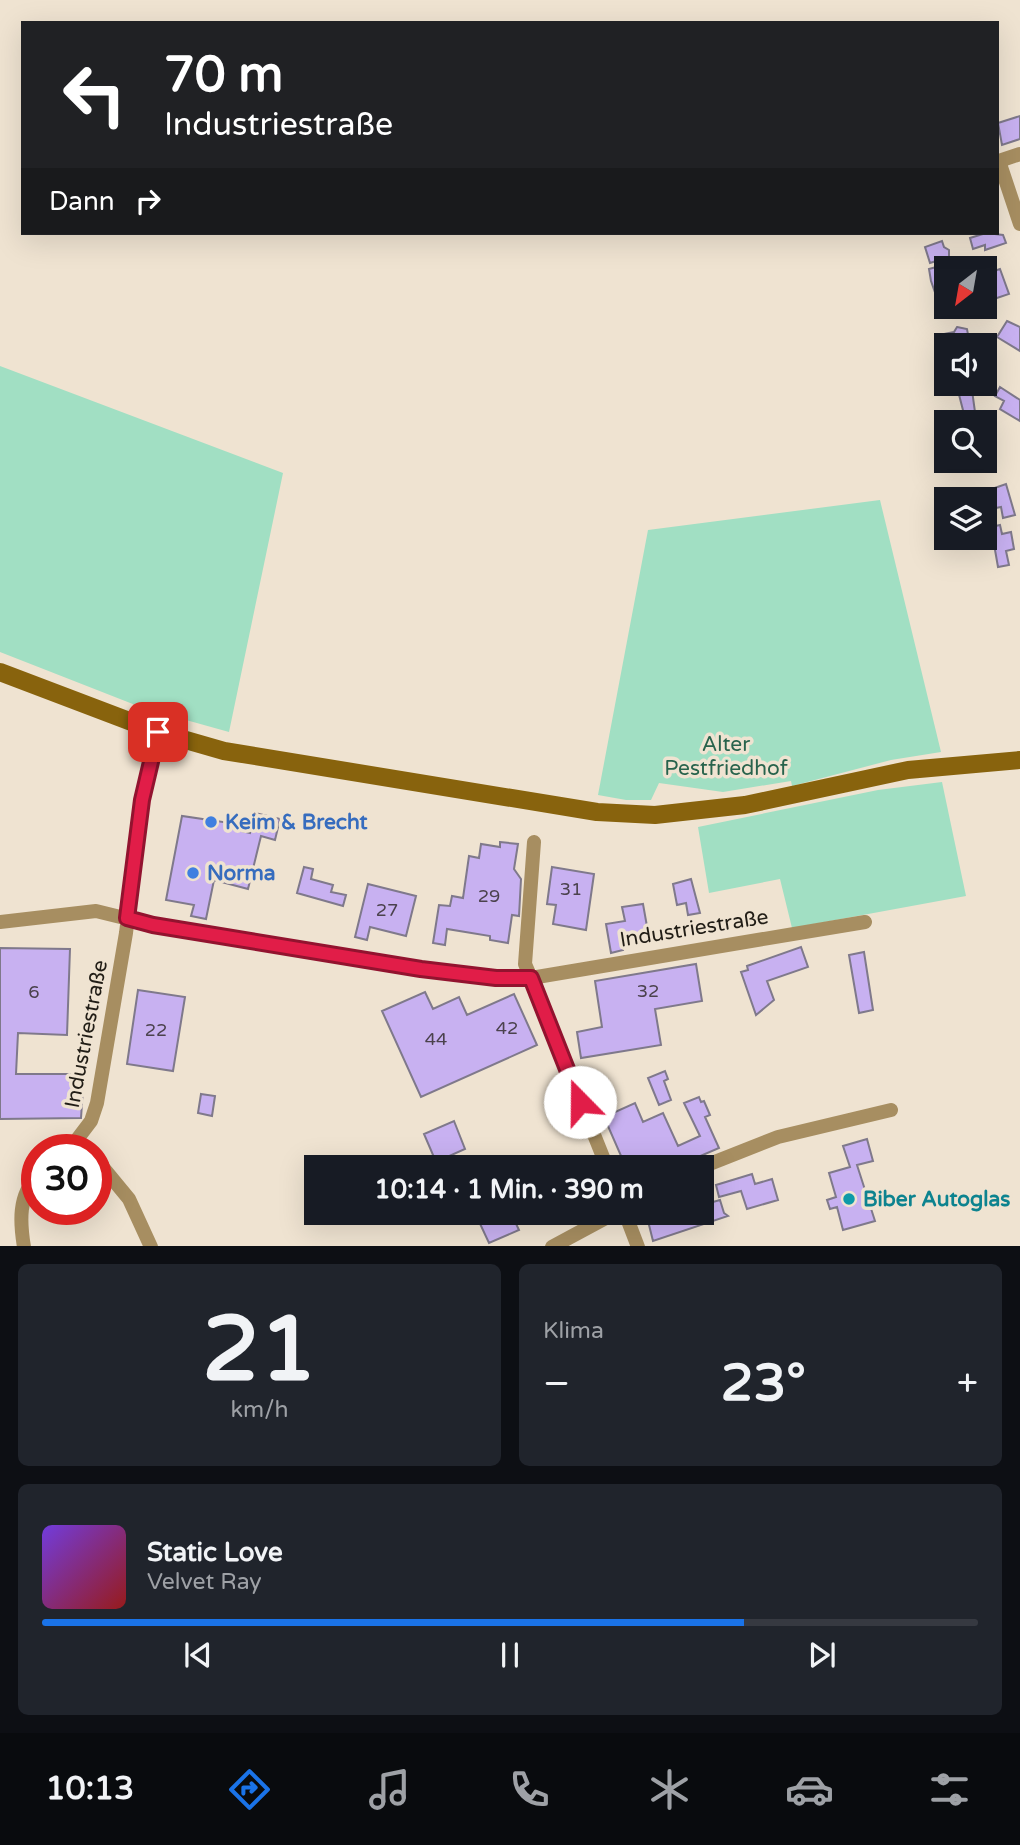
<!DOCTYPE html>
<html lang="de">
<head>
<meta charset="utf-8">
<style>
	:root { --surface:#171b24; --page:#20242c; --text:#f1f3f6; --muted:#9ea1a6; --line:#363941; --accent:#1a73e8 }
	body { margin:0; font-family:"Varela Round",sans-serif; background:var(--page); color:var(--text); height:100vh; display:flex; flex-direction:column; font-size:26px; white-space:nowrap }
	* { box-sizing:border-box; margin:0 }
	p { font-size:23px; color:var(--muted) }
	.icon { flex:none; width:38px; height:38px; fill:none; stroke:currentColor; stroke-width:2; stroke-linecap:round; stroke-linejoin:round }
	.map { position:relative; height:1246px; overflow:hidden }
	.details { display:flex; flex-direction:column; gap:18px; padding:18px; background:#0d0f14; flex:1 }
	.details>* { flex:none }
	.hud { position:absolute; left:21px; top:21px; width:978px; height:214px; border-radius:0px; box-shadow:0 7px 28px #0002; background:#202124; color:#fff; overflow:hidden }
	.needle { width:46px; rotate:211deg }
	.buttons { position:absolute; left:934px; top:256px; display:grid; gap:14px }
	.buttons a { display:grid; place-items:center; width:63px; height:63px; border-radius:0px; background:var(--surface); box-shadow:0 7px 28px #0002; font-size:35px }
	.speed { position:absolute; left:21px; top:1134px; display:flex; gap:14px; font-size:35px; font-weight:700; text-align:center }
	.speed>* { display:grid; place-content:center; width:91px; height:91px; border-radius:50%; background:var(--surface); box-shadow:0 7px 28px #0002; line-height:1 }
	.speed .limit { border:10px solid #d22; background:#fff; color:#111 }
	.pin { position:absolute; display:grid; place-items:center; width:60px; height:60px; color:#fff; margin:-30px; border-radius:14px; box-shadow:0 4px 10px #0006 }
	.me { position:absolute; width:77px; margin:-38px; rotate:338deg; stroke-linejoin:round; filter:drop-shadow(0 0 5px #0008) }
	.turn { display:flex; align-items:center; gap:24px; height:147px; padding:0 28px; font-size:32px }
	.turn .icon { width:91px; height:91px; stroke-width:2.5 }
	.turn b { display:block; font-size:49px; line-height:60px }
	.then { display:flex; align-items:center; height:66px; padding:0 28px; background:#0003; gap:14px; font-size:26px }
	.big { font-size:52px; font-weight:700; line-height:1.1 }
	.details .tile { flex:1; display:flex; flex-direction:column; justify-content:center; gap:10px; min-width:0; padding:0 24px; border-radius:10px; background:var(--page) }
	.details .dial { align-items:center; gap:0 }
	.dial b { font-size:91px; line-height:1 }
	.song { display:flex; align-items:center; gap:21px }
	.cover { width:84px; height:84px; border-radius:10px; background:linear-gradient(135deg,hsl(260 70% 55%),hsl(0 70% 35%)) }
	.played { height:7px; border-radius:4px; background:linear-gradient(90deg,var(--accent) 75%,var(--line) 75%) }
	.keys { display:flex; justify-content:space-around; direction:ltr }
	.heat { display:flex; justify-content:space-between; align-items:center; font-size:38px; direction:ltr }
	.details .tiles { flex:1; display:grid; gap:18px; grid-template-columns:1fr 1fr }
	.tile:last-child { grid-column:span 2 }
	.trip { position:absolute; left:304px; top:1155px; width:410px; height:70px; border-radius:0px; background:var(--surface); box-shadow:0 7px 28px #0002; font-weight:700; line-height:70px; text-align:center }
	.tabs { display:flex; height:112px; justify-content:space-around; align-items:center; background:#090b0e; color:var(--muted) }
	.tabs .icon { width:49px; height:49px }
	.tabs .active { color:var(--accent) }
	.tabs b { font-size:32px; color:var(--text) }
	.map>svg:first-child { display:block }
	.green { fill:#a1dfc3 }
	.building { fill:#c8b1f1; stroke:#7f798b; stroke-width:2 }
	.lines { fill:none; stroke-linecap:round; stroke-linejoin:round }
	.street { stroke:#a78e61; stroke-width:14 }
	.secondary { stroke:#88630d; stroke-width:18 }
	.route-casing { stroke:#92132f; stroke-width:18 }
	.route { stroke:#e11d48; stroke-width:12 }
	.shop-dot { fill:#3f7fe0; stroke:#efe3d1; stroke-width:2.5 }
	.culture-dot { fill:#0f9aa8; stroke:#efe3d1; stroke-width:2.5 }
	.labels { text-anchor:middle; stroke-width:7; stroke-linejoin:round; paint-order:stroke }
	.number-label { font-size:18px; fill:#4b424d }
	.park-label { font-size:21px; fill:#28634c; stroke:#efe3d1 }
	.shop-label { font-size:21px; font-weight:bold; fill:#366cbe; stroke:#efe3d1; text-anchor:start }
	.street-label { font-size:21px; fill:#211d16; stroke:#efe3d1 }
	.culture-label { font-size:21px; font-weight:bold; fill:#0d838f; stroke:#efe3d1; text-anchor:start }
</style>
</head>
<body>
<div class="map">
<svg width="1020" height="1247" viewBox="0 0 1020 1247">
	<rect width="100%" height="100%" fill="#efe3d1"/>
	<path class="green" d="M0,366L283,473L229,732L143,708L0,652Z
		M880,500L941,752L891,760L792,786L791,781L723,792L659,783L651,800H626L598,795L648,530Z
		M942,782L966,896L792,928L780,879L709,893L698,827L878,790Z"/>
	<path class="building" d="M1020,116V139L1002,145L998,123Z
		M986,233L1003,235L1006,243L985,250V245L973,249L970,238Z
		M942,241L944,247L949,250V257L930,263L925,247Z
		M940,266L947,287V304L937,298L931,281L929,269Z
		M1000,269L1009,294L985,302V274Z
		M1007,321L1020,327V351L997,337Z
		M957,327L967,329L970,345H947L944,334L954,332Z
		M956,383H971L975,412L964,414Z
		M1000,387L1020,400V421L1000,409L1004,401L995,396Z
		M1006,484L1015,515L1003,518L1001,507L986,510L983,492Z
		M1000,525L1002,534L1011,532L1014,549L1006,551L1009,565L998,567L991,527Z
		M255,813L280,819L275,840L261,836L248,889L214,880L206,919L191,916L194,905L166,900L182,816L230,823L229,828L250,833Z
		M500,842L518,844L514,869L521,879L519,916L512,915L508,943L490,940V936L447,929L445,945L433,943L439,905L450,906L452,896L463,898L469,856L479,858L481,844L500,847Z
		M304,867L313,869L311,879L333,885L331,892L346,895L343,906L297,893Z
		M552,867L594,874L586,930L553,924L556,905L547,904Z
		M691,879L700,913L688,915L686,903L677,905L673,884Z
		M368,884L416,896L406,936L370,927L367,940L355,937Z
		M643,904L648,932L621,937L623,950L611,953L606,924L625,921L622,907Z
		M801,947L808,967L767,981L774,1000L756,1015L741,972L748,970L747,966Z
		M0,948L70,949L67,1035L18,1033L16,1074H84L81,1118L0,1119Z
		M864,952L873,1010L859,1013L849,955Z
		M696,964L702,1001L655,1009L661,1045L581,1058L577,1032L602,1027L595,981Z
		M138,990L185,997L173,1071L127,1064Z
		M425,992L433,1009L459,997L467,1015L514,994L537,1045L421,1097L382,1011Z
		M665,1071L668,1079L664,1081L671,1100L659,1105L648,1078Z
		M201,1094L215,1096L212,1116L198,1113Z
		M699,1097L701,1102L704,1101L710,1115L705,1117L719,1148L675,1167H621L618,1159L622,1158L604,1117L635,1103L643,1122L663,1113L678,1146L700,1136L684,1103Z
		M454,1121L465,1149L436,1162L424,1134Z
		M867,1139L873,1161L857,1165L875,1221L843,1230L837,1207L830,1209L827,1200L836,1197L829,1173L850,1167L843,1146Z
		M752,1174L755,1184L772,1179L778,1200L747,1209L741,1191L719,1197L716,1185Z
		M720,1200L724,1213L728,1216L653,1241L647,1217L649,1214L702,1213V1205Z
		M475,1213H511L519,1230L489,1243Z"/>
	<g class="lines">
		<path class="street" d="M1020,154L999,161L1020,224
			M534,842L525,964L531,978L865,922
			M0,922L96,911L153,925L421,969L496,978H531L607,1167
			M69,1150L91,1121L97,1103L126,933L142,800L158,732
			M96,1159L129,1199L151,1247
			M702,1167L778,1137L891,1110
			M625,1213L638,1247
			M24,1247C20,1223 18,1195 37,1177
			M552,1247L615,1213"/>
		<path class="secondary" d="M0,672L158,732L224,751L597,812L655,815L745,805L908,770L1020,760"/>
	</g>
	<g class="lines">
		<defs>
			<path id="route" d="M158,732L142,800L127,918L153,925L421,969L496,978H531L580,1102"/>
		</defs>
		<use href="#route" class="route-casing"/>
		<use href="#route" class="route"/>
	</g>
	<g class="shop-dot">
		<circle cx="211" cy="822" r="7"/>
		<circle cx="193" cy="873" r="7"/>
	</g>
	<circle class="culture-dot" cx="849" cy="1199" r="7"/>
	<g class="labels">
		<g class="number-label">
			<text x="571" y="895">31</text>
			<text x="489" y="902">29</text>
			<text x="387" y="916">27</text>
			<text x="648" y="997">32</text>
			<text x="34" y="998">6</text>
			<text x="507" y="1034">42</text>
			<text x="156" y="1036">22</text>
			<text x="436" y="1045">44</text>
		</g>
		<g class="park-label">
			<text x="726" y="751">Alter<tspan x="726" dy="24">Pestfriedhof</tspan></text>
		</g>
		<g class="shop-label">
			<text x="225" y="829">Keim &amp; Brecht</text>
			<text x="207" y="880">Norma</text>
		</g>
		<g class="street-label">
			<text transform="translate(694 928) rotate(-9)" y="7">Industriestraße</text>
			<text transform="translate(86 1034) rotate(-79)" y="7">Industriestraße</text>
		</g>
		<g class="culture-label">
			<text x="863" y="1206">Biber Autoglas</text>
		</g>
	</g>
</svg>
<div class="buttons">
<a><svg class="needle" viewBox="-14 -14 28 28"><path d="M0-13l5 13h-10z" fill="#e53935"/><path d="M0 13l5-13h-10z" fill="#9ea1a6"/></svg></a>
<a><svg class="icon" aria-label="sound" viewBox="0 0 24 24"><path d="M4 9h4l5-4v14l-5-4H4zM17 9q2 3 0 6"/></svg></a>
<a><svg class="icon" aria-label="search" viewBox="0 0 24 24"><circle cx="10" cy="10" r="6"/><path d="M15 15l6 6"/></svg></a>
<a><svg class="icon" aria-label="layers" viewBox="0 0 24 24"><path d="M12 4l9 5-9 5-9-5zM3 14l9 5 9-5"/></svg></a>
</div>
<div class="speed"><div class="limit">30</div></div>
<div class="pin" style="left:158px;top:732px;background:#d93025"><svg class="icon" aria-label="arrive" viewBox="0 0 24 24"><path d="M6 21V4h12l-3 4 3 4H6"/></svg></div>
<svg class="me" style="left:580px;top:1102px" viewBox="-20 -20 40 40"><circle r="19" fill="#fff"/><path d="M0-13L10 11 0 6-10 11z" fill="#e11d48"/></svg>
<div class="trip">10:14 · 1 Min. · 390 m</div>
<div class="hud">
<div class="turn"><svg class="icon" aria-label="left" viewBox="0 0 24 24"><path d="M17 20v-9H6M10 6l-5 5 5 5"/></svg><div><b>70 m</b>Industriestraße</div></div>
<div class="then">Dann<svg class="icon" aria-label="right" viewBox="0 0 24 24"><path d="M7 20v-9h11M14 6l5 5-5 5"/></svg></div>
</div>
</div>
<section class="details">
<div class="tiles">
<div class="tile dial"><b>21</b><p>km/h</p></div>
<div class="tile"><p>Klima</p>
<div class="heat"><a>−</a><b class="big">23°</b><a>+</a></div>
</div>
<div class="tile">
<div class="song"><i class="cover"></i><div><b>Static Love</b><p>Velvet Ray</p></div></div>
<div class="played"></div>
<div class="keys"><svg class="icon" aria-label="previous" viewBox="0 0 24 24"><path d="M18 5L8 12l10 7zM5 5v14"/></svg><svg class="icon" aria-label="pause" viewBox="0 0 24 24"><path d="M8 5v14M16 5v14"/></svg><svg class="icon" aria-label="next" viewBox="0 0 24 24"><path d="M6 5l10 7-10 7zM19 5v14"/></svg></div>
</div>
</div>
</section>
<nav class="tabs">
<b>10:13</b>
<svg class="icon active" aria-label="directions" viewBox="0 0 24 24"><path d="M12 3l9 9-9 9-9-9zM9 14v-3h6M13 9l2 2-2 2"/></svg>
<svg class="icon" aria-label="music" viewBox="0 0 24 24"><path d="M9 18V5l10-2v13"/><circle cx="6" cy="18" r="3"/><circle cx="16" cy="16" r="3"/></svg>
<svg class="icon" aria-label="phone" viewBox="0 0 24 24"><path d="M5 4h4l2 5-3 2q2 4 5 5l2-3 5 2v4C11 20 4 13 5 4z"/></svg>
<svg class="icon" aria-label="climate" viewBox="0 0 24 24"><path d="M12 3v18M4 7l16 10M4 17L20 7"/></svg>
<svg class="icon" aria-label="car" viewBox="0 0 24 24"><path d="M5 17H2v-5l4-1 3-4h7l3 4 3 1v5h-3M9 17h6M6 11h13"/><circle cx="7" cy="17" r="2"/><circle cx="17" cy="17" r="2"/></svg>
<svg class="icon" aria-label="filters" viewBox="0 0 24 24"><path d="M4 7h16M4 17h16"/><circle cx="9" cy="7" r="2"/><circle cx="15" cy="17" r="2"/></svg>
</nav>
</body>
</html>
